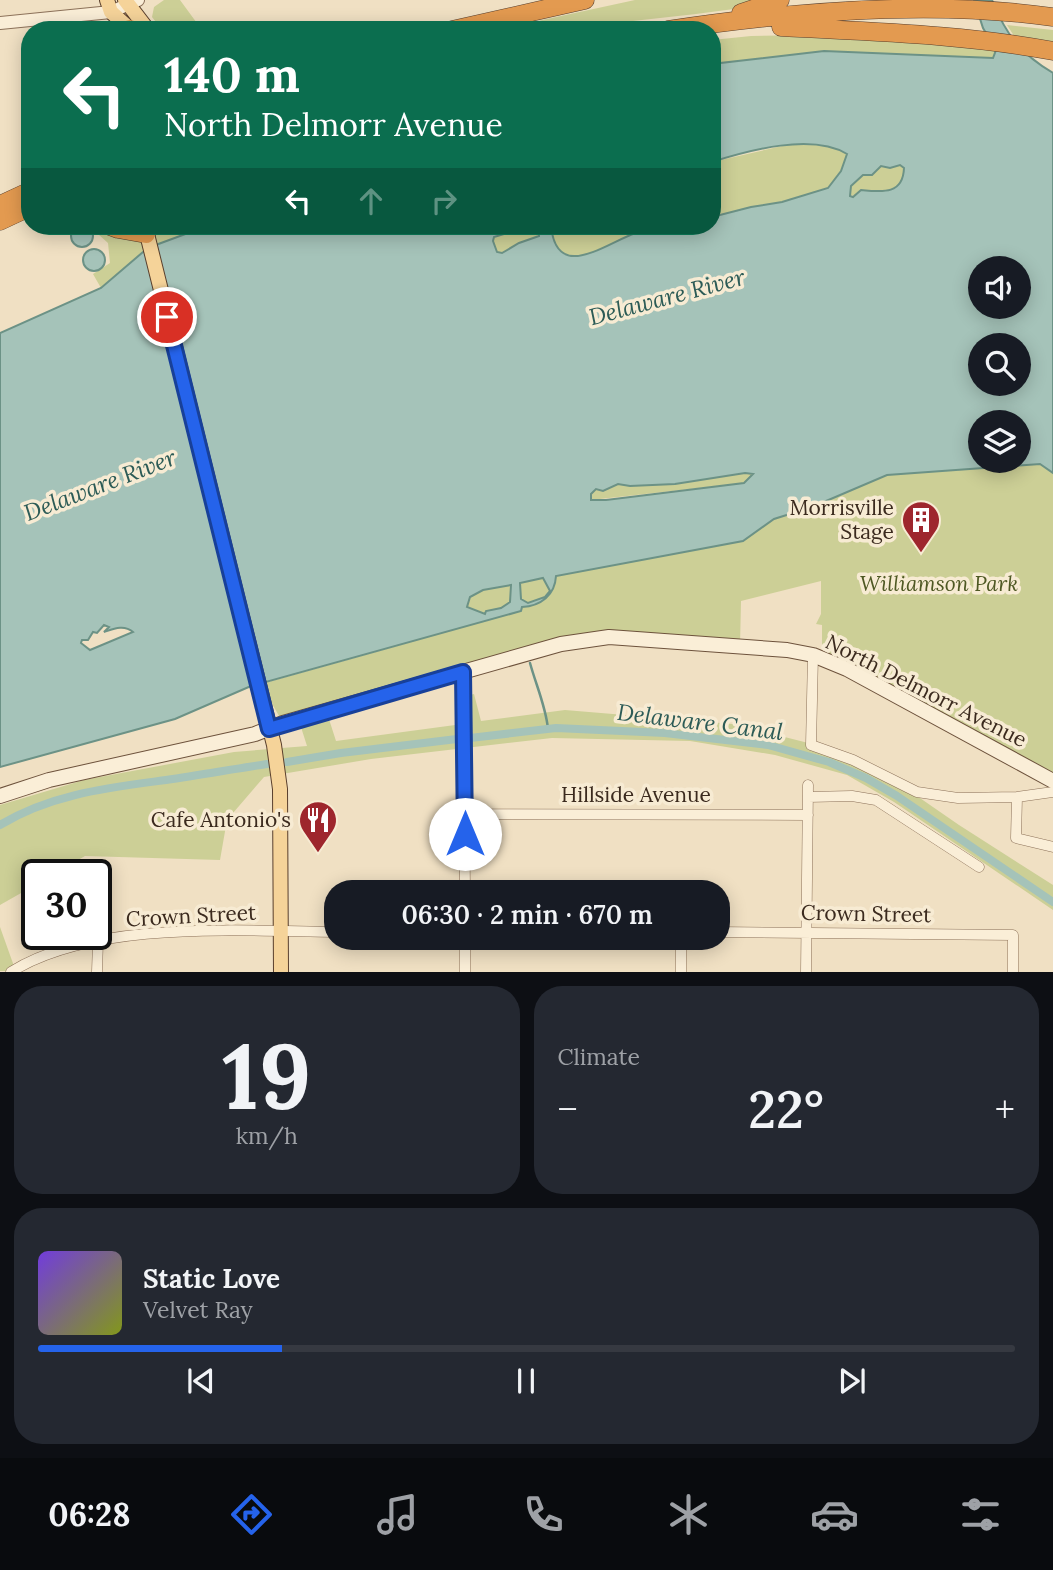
<!DOCTYPE html>
<html lang="en">
<head>
<meta charset="utf-8">
<style>
	:root { --surface:#171b24; --page:#242831; --text:#f1f3f6; --muted:#9ea1a6; --line:#363941; --accent:#2563eb }
	body { margin:0; font-family:Lora,serif; background:var(--page); color:var(--text); height:100vh; display:flex; flex-direction:column; font-size:26px; white-space:nowrap }
	* { box-sizing:border-box; margin:0 }
	p { font-size:23px; color:var(--muted) }
	.icon { flex:none; width:38px; height:38px; fill:none; stroke:currentColor; stroke-width:2; stroke-linecap:round; stroke-linejoin:round }
	.map { position:relative; height:972px; overflow:hidden }
	.sheet { display:flex; flex-direction:column; gap:14px; padding:14px; background:#0d0f14; flex:1 }
	.sheet>* { flex:none }
	.hud { position:absolute; left:21px; top:21px; width:700px; height:214px; border-radius:28px; box-shadow:0 4px 18px #0003; background:#0b6e4f; color:#fff; overflow:hidden }
	.buttons { position:absolute; left:968px; top:256px; display:grid; gap:14px }
	.buttons a { display:grid; place-items:center; width:63px; height:63px; border-radius:50%; background:var(--surface); box-shadow:0 4px 18px #0003; font-size:35px }
	.speed { position:absolute; left:21px; top:859px; display:flex; gap:14px; font-size:35px; font-weight:700; text-align:center }
	.speed>* { display:grid; place-content:center; width:91px; height:91px; border-radius:50%; background:var(--surface); box-shadow:0 4px 18px #0003; line-height:1 }
	.speed .limit { border:4px solid #111; border-radius:10px; background:#fff; color:#111 }
	.pin { position:absolute; display:grid; place-items:center; width:60px; height:60px; color:#fff; margin:-30px; border:4px solid #fff; border-radius:50%; box-shadow:0 2px 7px #0007 }
	.me { position:absolute; width:77px; margin:-38px; rotate:0deg; stroke-linejoin:round; filter:drop-shadow(0 0 5px #0008) }
	.turn { display:flex; align-items:center; gap:24px; height:147px; padding:0 28px; font-size:32px }
	.turn .icon { width:91px; height:91px; stroke-width:2.5 }
	.turn b { display:block; font-size:49px; line-height:60px }
	.lanes { display:flex; align-items:center; height:66px; padding:0 28px; background:#0003; justify-content:center; gap:35px; direction:ltr }
	.lanes .off { opacity:.35 }
	.big { font-size:52px; font-weight:600; line-height:1.1 }
	.sheet .widget { flex:1; display:flex; flex-direction:column; justify-content:center; gap:10px; min-width:0; padding:0 24px; border-radius:28px; background:var(--page) }
	.sheet .dial { align-items:center; gap:0 }
	.dial b { font-size:91px; line-height:1 }
	.song { display:flex; align-items:center; gap:21px }
	.cover { width:84px; height:84px; border-radius:10px; background:linear-gradient(135deg,hsl(260 70% 55%),hsl(70 70% 35%)) }
	.played { height:7px; border-radius:4px; background:linear-gradient(90deg,var(--accent) 25%,var(--line) 25%) }
	.keys { display:flex; justify-content:space-around; direction:ltr }
	.heat { display:flex; justify-content:space-between; align-items:center; font-size:38px; direction:ltr }
	.sheet .tiles { flex:1; display:grid; gap:14px; grid-template-columns:1fr 1fr }
	.widget:last-child { grid-column:span 2 }
	.trip { position:absolute; left:324px; top:880px; width:406px; height:70px; border-radius:28px; background:var(--surface); box-shadow:0 4px 18px #0003; font-weight:600; line-height:70px; text-align:center }
	.dock { display:flex; height:112px; justify-content:space-around; align-items:center; background:#090b0e; color:var(--muted) }
	.dock .icon { width:49px; height:49px }
	.dock .active { color:var(--accent) }
	.dock b { font-size:32px; color:var(--text) }
	.map>svg:first-child { display:block }
	.green { fill:#cccf96 }
	.water { fill:#a5c3b9; stroke:#6c9286; stroke-width:2; fill-rule:evenodd }
	.lines { fill:none; stroke-linecap:round; stroke-linejoin:round }
	.stream { stroke:#6c9286; stroke-width:2.5 }
	.canal { stroke:#a5c3b9; stroke-width:8 }
	.minor-casing { stroke:#8c7159; stroke-width:11 }
	.tertiary-casing { stroke:#8c7159; stroke-width:14 }
	.secondary-casing { stroke:#6d523c; stroke-width:16 }
	.primary-casing { stroke:#593f2d; stroke-width:16 }
	.motorway-casing { stroke:#593f2d; stroke-width:19 }
	.minor { stroke:#faeed7; stroke-width:10 }
	.tertiary { stroke:#faeed7; stroke-width:12 }
	.secondary { stroke:#faeed7; stroke-width:14 }
	.primary { stroke:#f5d399; stroke-width:14 }
	.motorway { stroke:#e39a50; stroke-width:18 }
	.route-casing { stroke:#184099; stroke-width:18 }
	.route { stroke:#2563eb; stroke-width:12 }
	.labels { text-anchor:middle; stroke-width:7; stroke-linejoin:round; paint-order:stroke }
	.poi-label { font-size:21px; fill:#3b2a1e; stroke:#f7ebd3; text-anchor:end }
	.park-label { font-size:21px; font-style:italic; fill:#4e5823; stroke:#f7ebd3 }
	.street-label { font-size:21px; fill:#3b2a1e; stroke:#f7ebd3 }
	.water-label { font-size:23px; font-style:italic; fill:#2c5b56; stroke:#f7ebd3 }
</style>
</head>
<body>
<div class="map">
<svg width="1053" height="972" viewBox="0 0 1053 972">
	<rect width="100%" height="100%" fill="#f0e0c3"/>
	<path class="green" d="M164,0H180L202,30H162L152,17L154,7Z
		M635,0H766L734,9L696,14L552,30H497Z
		M1007,25L1053,30V46L1016,39Z
		M816,35L941,41L996,50L993,58L824,51L712,64V40L751,36Z
		M814,143L836,147L847,154L841,170L828,188L782,202L751,207L712,217V162L791,144Z
		M900,165L904,168C903,196 886,189 866,191C861,191 855,196 850,196L851,186L863,175H872L880,166L890,168Z
		M89,226H98L102,229L105,227L207,226L143,252L101,288L93,274L110,263L108,243Z
		M521,226H538L539,236L519,243L502,253L497,252L493,241L494,237L517,230Z
		M551,226H671C659,228 645,230 633,234C604,245 557,281 551,226Z
		M1012,464H1040L1053,473V773L822,649V625L816,624L821,614V581L741,601L740,646L618,638L533,652L283,723L261,684L411,642L430,623L455,604L482,590L743,541L774,519L812,507L887,475Z
		M746,473L753,474L744,483L591,500V494L596,489L603,491L618,484L630,486L675,484Z
		M474,694L481,721L565,710L733,724L824,747L888,776L959,825L1053,885V910L894,802L847,775L775,755L690,741L552,738L371,759L264,777L227,820L220,860L85,856L52,875H37V884L0,905V805L84,780L234,752L307,746L300,724L328,716L336,741L470,723V695Z
		M0,927L15,969L11,971H0Z"/>
	<path class="water" d="M974,0H992C1006,35 1020,53 1053,73V473L1040,464L887,475L812,507L774,519L743,541L556,576C555,595 541,606 522,607L521,611L251,686L175,719L0,767V333L101,288L143,252L153,246L207,226H521L517,230L494,237L493,241L497,252L502,253L519,243L539,236L538,226H551C557,284 607,242 636,233C661,225 686,226 712,226V217L751,207L782,202L828,188L841,171L847,154C812,133 750,150 712,162V64L824,51L993,58L996,50L983,28ZM900,165L904,168C903,195 882,192 861,190L853,197L850,196L851,186L863,175H872L881,166L890,168ZM980,268H1018V306H980ZM980,345H1018V383H980ZM980,422H1018V460H980ZM745,473L753,474L744,483L606,500H591V494L596,489L603,491L618,484L630,486L675,484ZM543,578L550,591L545,597L528,603L521,599L520,583ZM511,585L510,602L501,608L486,611L485,614L467,607L470,597L483,590ZM104,625L109,627L104,632C113,629 124,624 133,632L90,650L81,643L82,640H88L93,632L97,633Z
		M71 236a11 11 0 1 1 22 0a11 11 0 1 1-22 0Z
		M83 260a11 11 0 1 1 22 0a11 11 0 1 1-22 0Z"/>
	<g class="lines">
		<path class="stream" d="M530,663C536,685 546,707 548,729"/>
		<path class="canal" d="M470,738L556,728L665,733L768,745L829,762L866,778L897,796L1053,902
			M287,762L341,753L457,739
			M0,825C51,794 107,788 166,780C200,775 234,769 267,764"/>
		<defs>
			<path id="minor" d="M813,655L811,745L853,760L917,792L958,798L1017,797L1053,792
				M463,672L465,892
				M808,797L852,796L876,800L979,867
				M1017,797L1016,838L1053,847
				M465,814L808,815
				M718,932L1013,935V972
				M681,938V972
				M11,972C94,920 240,931 336,932
				M97,972L98,941
				M465,972V938
				M806,972L808,785"/>
			<path id="tertiary" d="M0,23L111,12L138,0"/>
			<path id="secondary" d="M0,796L49,780L255,734L283,723L561,644L609,637L787,650L813,655L847,669L1053,781"/>
			<path id="primary" d="M107,0L111,12L131,30
				M125,0L148,30
				M145,226L274,745L280,789L281,972"/>
			<path id="motorway" d="M741,13L780,0
				M781,27C872,32 963,34 1053,51
				M130,30V29
				M452,30L585,0
				M668,30C788,12 933,0 1053,17
				M0,205L30,191
				M0,221L30,207
				M110,226L118,229L146,234"/>
		</defs>
		<use href="#minor" class="minor-casing"/>
		<use href="#tertiary" class="tertiary-casing"/>
		<use href="#secondary" class="secondary-casing"/>
		<use href="#primary" class="primary-casing"/>
		<use href="#motorway" class="motorway-casing"/>
		<use href="#minor" class="minor"/>
		<use href="#tertiary" class="tertiary"/>
		<use href="#secondary" class="secondary"/>
		<use href="#primary" class="primary"/>
		<use href="#motorway" class="motorway"/>
	</g>
	<g class="lines">
		<defs>
			<path id="route" d="M167,317L269,729L463,672L465,834"/>
		</defs>
		<use href="#route" class="route-casing"/>
		<use href="#route" class="route"/>
	</g>
	<defs>
		<symbol id="building-pin" viewBox="-11 -11 22 30"><path d="M0 17L-7.5 6A9.5 9.5 0 1 1 7.5 6Z" fill="#9e262d" stroke="#f7ebd3"/><path d="M-4-6H4V6H1V3H-1V6H-4ZM-2.5-4.3h1.7v1.8h-1.7ZM.8-4.3h1.7v1.8H.8ZM-2.5-1h1.7V.8h-1.7ZM.8-1h1.7V.8H.8Z" fill="#fff"/></symbol>
		<symbol id="restaurant-pin" viewBox="-11 -11 22 30"><path d="M0 17L-7.5 6A9.5 9.5 0 1 1 7.5 6Z" fill="#9e262d" stroke="#f7ebd3"/><path d="M-5-6h1v4h1v-4h1v4h1v-4h1v5L-1.5 .5V6h-2V.5L-5-1ZM5-6V6H3V1.5H1.5Q1.5-4 5-6Z" fill="#fff"/></symbol>
	</defs>
	<g fill-rule="evenodd">
		<use href="#building-pin" x="899" y="498" width="44" height="60"/>
		<use href="#restaurant-pin" x="296" y="798" width="44" height="60"/>
	</g>
	<g class="labels">
		<g class="poi-label">
			<text x="894" y="515">Morrisville<tspan x="894" dy="24">Stage</tspan></text>
			<text x="291" y="827">Cafe Antonio's</text>
		</g>
		<g class="park-label">
			<text x="939" y="591">Williamson Park</text>
		</g>
		<g class="street-label">
			<text transform="translate(926 691) rotate(27)" y="7">North Delmorr Avenue</text>
			<text x="636" y="802">Hillside Avenue</text>
			<text transform="translate(866 914) rotate(1)" y="7">Crown Street</text>
			<text transform="translate(191 916) rotate(-3)" y="7">Crown Street</text>
		</g>
		<g class="water-label">
			<text transform="translate(667 297) rotate(-15)" y="8">Delaware River</text>
			<text transform="translate(100 485) rotate(-21)" y="8">Delaware River</text>
			<text transform="translate(700 722) rotate(7)" y="8">Delaware Canal</text>
		</g>
	</g>
</svg>
<div class="buttons">
<a><svg class="icon" aria-label="sound" viewBox="0 0 24 24"><path d="M4 9h4l5-4v14l-5-4H4zM17 9q2 3 0 6"/></svg></a>
<a><svg class="icon" aria-label="search" viewBox="0 0 24 24"><circle cx="10" cy="10" r="6"/><path d="M15 15l6 6"/></svg></a>
<a><svg class="icon" aria-label="layers" viewBox="0 0 24 24"><path d="M12 4l9 5-9 5-9-5zM3 14l9 5 9-5"/></svg></a>
</div>
<div class="speed"><div class="limit">30</div></div>
<div class="pin" style="left:167px;top:317px;background:#d93025"><svg class="icon" aria-label="arrive" viewBox="0 0 24 24"><path d="M6 21V4h12l-3 4 3 4H6"/></svg></div>
<svg class="me" style="left:465px;top:834px" viewBox="-20 -20 40 40"><circle r="19" fill="#fff"/><path d="M0-13L10 11 0 6-10 11z" fill="#2563eb"/></svg>
<div class="trip">06:30 · 2 min · 670 m</div>
<div class="hud">
<div class="turn"><svg class="icon" aria-label="left" viewBox="0 0 24 24"><path d="M17 20v-9H6M10 6l-5 5 5 5"/></svg><div><b>140 m</b>North Delmorr Avenue</div></div>
<div class="lanes"><svg class="icon" aria-label="left" viewBox="0 0 24 24"><path d="M17 20v-9H6M10 6l-5 5 5 5"/></svg><svg class="icon off" aria-label="ahead" viewBox="0 0 24 24"><path d="M12 20V5M6 11l6-6 6 6"/></svg><svg class="icon off" aria-label="right" viewBox="0 0 24 24"><path d="M7 20v-9h11M14 6l5 5-5 5"/></svg></div>
</div>
</div>
<section class="sheet">
<div class="tiles">
<div class="widget dial"><b>19</b><p>km/h</p></div>
<div class="widget"><p>Climate</p>
<div class="heat"><a>−</a><b class="big">22°</b><a>+</a></div>
</div>
<div class="widget">
<div class="song"><i class="cover"></i><div><b>Static Love</b><p>Velvet Ray</p></div></div>
<div class="played"></div>
<div class="keys"><svg class="icon" aria-label="previous" viewBox="0 0 24 24"><path d="M18 5L8 12l10 7zM5 5v14"/></svg><svg class="icon" aria-label="pause" viewBox="0 0 24 24"><path d="M8 5v14M16 5v14"/></svg><svg class="icon" aria-label="next" viewBox="0 0 24 24"><path d="M6 5l10 7-10 7zM19 5v14"/></svg></div>
</div>
</div>
</section>
<nav class="dock">
<b>06:28</b>
<svg class="icon active" aria-label="directions" viewBox="0 0 24 24"><path d="M12 3l9 9-9 9-9-9zM9 14v-3h6M13 9l2 2-2 2"/></svg>
<svg class="icon" aria-label="music" viewBox="0 0 24 24"><path d="M9 18V5l10-2v13"/><circle cx="6" cy="18" r="3"/><circle cx="16" cy="16" r="3"/></svg>
<svg class="icon" aria-label="phone" viewBox="0 0 24 24"><path d="M5 4h4l2 5-3 2q2 4 5 5l2-3 5 2v4C11 20 4 13 5 4z"/></svg>
<svg class="icon" aria-label="climate" viewBox="0 0 24 24"><path d="M12 3v18M4 7l16 10M4 17L20 7"/></svg>
<svg class="icon" aria-label="car" viewBox="0 0 24 24"><path d="M5 17H2v-5l4-1 3-4h7l3 4 3 1v5h-3M9 17h6M6 11h13"/><circle cx="7" cy="17" r="2"/><circle cx="17" cy="17" r="2"/></svg>
<svg class="icon" aria-label="filters" viewBox="0 0 24 24"><path d="M4 7h16M4 17h16"/><circle cx="9" cy="7" r="2"/><circle cx="15" cy="17" r="2"/></svg>
</nav>
</body>
</html>
